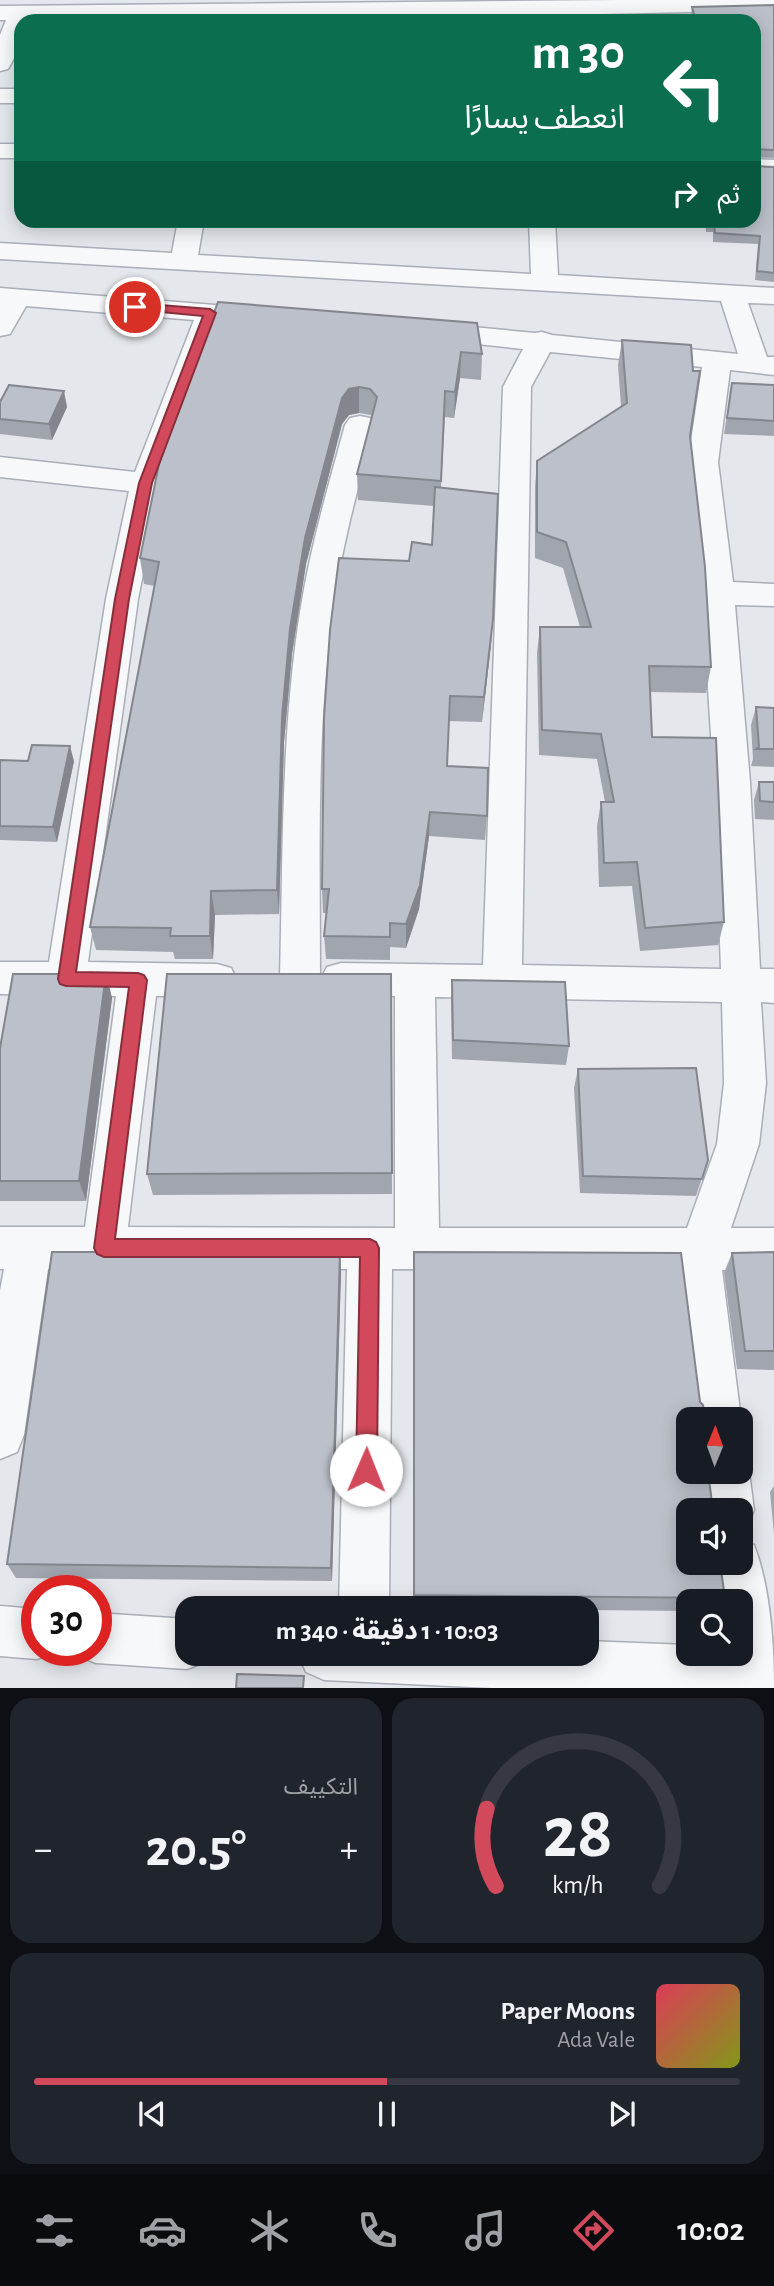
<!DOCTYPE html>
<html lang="ar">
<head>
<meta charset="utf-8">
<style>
	:root { --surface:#171b24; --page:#20242c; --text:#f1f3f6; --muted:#9ea1a6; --line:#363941; --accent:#d1495b }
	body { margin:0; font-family:"Alegreya Sans","Noto Sans Arabic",sans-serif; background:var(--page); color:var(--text); direction:rtl; height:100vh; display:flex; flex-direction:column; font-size:26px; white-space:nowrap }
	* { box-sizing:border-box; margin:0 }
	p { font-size:23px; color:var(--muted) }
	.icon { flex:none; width:38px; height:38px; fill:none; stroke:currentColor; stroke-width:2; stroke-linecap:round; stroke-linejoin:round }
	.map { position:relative; height:1688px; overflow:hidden; direction:ltr }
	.side { display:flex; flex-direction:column; gap:10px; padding:10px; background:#0d0f14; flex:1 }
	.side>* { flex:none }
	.top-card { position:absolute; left:14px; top:14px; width:747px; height:214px; border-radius:21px; box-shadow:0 4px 18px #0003; direction:rtl; background:#0b6e4f; color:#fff; overflow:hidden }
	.needle { width:46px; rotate:1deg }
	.fabs { position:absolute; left:676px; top:1407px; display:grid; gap:14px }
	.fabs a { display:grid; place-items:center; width:77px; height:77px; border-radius:14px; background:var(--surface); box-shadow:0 4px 18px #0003; font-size:35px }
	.speed { position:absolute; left:21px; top:1575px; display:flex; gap:14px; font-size:35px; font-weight:700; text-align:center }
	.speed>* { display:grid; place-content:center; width:91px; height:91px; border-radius:50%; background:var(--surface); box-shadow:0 4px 18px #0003; line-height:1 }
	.speed .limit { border:10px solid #d22; background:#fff; color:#111 }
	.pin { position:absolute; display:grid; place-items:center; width:60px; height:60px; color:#fff; margin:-30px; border:4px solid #fff; border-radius:50%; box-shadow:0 2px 7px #0007 }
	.me { position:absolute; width:77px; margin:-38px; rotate:1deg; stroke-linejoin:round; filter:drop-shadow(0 0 5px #0008) }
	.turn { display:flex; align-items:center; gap:24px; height:147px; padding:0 21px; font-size:32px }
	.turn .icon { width:91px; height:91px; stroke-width:2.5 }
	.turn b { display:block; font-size:49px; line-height:60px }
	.then { display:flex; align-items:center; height:66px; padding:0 21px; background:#0003; gap:14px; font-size:26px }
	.big { font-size:52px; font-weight:700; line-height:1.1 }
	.side .widget { flex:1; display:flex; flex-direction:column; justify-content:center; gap:10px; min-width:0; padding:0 24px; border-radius:21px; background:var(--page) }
	.side .dial { align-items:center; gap:0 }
	.dial svg { height:182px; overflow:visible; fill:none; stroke:var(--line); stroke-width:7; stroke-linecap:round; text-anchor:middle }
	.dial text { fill:var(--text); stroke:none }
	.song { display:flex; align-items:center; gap:21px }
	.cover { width:84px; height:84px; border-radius:10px; background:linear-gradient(135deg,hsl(350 70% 55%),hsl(70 70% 35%)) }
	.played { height:7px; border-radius:4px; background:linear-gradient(90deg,var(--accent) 50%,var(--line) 50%) }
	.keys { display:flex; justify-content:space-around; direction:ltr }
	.heat { display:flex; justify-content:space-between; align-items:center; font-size:38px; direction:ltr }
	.side .tiles { flex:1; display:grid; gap:10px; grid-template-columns:1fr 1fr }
	.widget:last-child { grid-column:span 2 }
	.trip { position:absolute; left:175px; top:1596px; width:424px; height:70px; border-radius:21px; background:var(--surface); box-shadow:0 4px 18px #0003; font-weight:700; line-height:70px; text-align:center; direction:rtl }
	.menu { display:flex; height:112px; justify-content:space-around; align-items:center; background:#090b0e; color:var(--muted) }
	.menu .icon { width:49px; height:49px }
	.menu .selected { color:var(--accent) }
	.menu b { font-size:32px; color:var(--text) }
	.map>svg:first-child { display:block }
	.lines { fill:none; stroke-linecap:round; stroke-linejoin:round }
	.street-casing { stroke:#a9aeb7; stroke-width:3 }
	.street { fill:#f7f8fa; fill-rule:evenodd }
	.wall { fill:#a1a5ae }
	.shaded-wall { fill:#83868d }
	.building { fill:#bbc0ca; stroke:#83868d; stroke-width:2 }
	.route { fill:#d1495b; stroke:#882f3b; stroke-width:2 }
</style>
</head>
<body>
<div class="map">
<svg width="774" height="1688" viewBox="0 0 774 1688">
	<rect width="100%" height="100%" fill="#e4e7ec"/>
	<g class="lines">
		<defs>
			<path id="street" d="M622,0H774V10L518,16L29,19L21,21C21,38 18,54 8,69L0,71V35L6,20H0V6Z
				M0,89H21V103H0Z
				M0,144H21V158H0Z
				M754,159L774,160V174L754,173Z
				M178,220H204L198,255L531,274L529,220H555L558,275L774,288V304L748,303L767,357H774V375L730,370L718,462L733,582L774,584V606L735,605L750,782L760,969H774V1003L761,1002L766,1083L759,1144L731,1228H774V1270H722L741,1419L740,1422V1419H695L677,1270L392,1269L389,1608H339L347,1269H48L24,1435L17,1452L0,1459V1291L4,1269H0V1227H85L116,996L0,994V962H49L106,599L129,491L0,477V457L135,472L194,320L26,306L10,334L0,336V288L264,309L274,311L278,317L274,323L264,325L220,322L161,483L138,599L88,962L217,964L231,968L237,980L231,992L217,996H156L128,1227L395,1228V996L341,995L327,991L321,979L327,967L341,963L483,965L503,387L523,349L430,339L420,337L416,331L420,325L430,323L535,333L542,332L552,335L738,354L721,301L0,259V243L172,253ZM550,352L702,367L688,462L702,593L714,782L721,969L522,965L531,387ZM435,997L722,1002L724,1083L717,1144L687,1228H439Z
				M360,416L370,418L375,425C358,487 341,548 333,612C316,733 320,857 320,979L314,991L300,995L286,991L280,979C283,857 281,733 300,612C310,548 328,487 345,425L350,418Z
				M740,1454L749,1472L754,1510L747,1527L740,1530V1510H706L701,1472H740Z
				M740,1540L754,1545C770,1586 774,1644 774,1688H492L324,1680L306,1672L298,1654H586V1641L688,1645V1654H740V1601H716L711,1563H740Z
				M0,1606L37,1609V1650L55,1652L37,1659L0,1656Z
				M96,1613L187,1619V1654H208L205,1662L187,1669L96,1663L78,1656L76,1650H96Z"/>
		</defs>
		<use href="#street" class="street-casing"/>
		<use href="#street" class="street"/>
	</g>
	<path class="wall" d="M774,5V158L754,157V21H693L691,15L692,7Z
		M774,167V282L755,280L758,244L713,242V232H706L705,220H754Z
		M218,302L482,354L481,380L460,378L454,418L445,417L441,487L491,644L482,722L449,721L447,766L487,816L485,840L429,836L419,909L406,948L390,947V960L326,959L324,936L327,913H323L322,889L409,561L432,545L434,506L358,500L357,474L372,417L371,415L359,413L349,415L342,424L306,564L292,654L284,742L279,914L215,915L213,959H175L173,952L96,950L90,927L155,586L144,584L140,558Z
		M622,340L690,436L711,667L706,693L650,692L652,737L724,922L718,945L640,951L632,886L599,887L597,826L601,802H605L597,759L539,755L537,653L540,627H580L563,568L535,558V487L537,461L621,406L618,365Z
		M732,383L774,385V436L724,434Z
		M0,402L67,407L52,440L0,434Z
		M756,707L774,708V767L751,766L753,759L751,725Z
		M0,760L74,761L57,842L0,840Z
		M759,782H774V820L755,819L754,800Z
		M106,974L112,998L86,1201H0V1048Z
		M391,974L392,1194L153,1195L147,1174Z
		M452,980L569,1046L566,1065L452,1059L451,999Z
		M578,1069L708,1160L696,1196L580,1193L574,1088Z
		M340,1252L341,1272L332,1581L16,1578L7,1564Z
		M414,1252L688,1419L725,1598L723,1601H688V1611L586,1610V1608H413Z
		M774,1252V1370L737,1369L724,1273L732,1253Z
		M774,1486V1534L770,1492Z"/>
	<path class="shaded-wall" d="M461,352L460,378L454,418L455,392Z
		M359,387V413L349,415L342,424L306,564L292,654L284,742L279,914L277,890L282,717L290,629L305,538L342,398L349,389Z
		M64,391L67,407L52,440L49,424Z
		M493,619L491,644L482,722L484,697Z
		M70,746L74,761L57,842L53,827Z
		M430,812L429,836L419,909L406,948V924Z
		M211,891L215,915L213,959L210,936Z
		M106,974L112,998L86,1201L79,1181Z
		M340,1252L341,1272L332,1581L331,1568Z"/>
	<path class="building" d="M774,5V150L754,149V119H756L754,112V21H696L692,7Z
		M754,166L774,167V273L757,271L760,236L715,233L714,224H707V220H754Z
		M218,302L477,323L482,354L461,352L455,392L445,391L441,481L357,474L377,397L370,389L359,387L349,389L342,398L305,538L290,629L282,717L277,890L211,891L210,936H170L171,928L90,927L159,562L140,558L160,459Z
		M622,340L691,345L693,371H700L690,436L705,567L711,667L649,666L652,737L716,738L724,922L645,928L637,862L604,863L601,802H614L601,734L542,730L540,627H591L566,542L537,532V461L627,403Z
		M732,383L774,385V421L727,418Z
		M9,385L64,391L49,424L0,419V402Z
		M435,487L498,494L493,619L484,697L450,696L447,766L488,768L487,816L430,812L420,885L406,924L390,923V937L324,936L329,889H322L324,718L330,630L339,558L409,561L412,542L432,545Z
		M756,707L774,708V749H756L759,747Z
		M32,745L70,746L53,827L0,826V760L28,761Z
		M759,782H774V802L760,801Z
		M13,974H106L79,1181H0V1048Z
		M167,974H391L392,1173L147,1174Z
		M452,980L565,982L569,1046L453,1040Z
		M696,1068L708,1160L702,1179L583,1176L578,1069Z
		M52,1252H340L331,1568L7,1564Z
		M414,1252L681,1253L700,1402L703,1405L705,1419H688V1472H708L713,1510H688V1563H720L725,1598L414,1595Z
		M774,1252V1351H745L732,1253Z
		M237,1674L304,1676L303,1688H236Z"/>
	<path class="route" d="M135,303L210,309L216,313L152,483L129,599L76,972L138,973L144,975L147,980L115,1239H370L376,1242L379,1248L377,1470L374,1477L366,1480L359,1477L356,1470L360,1257H104L97,1254L94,1248L129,987L66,986L60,984L58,979L115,599L139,483L203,316L131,309V304Z"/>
</svg>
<div class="fabs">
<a><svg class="needle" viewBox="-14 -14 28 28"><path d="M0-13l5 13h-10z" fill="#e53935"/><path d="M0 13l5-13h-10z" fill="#9ea1a6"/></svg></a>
<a><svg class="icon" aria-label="sound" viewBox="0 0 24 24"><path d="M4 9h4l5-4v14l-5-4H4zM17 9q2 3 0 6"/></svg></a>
<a><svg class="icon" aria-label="search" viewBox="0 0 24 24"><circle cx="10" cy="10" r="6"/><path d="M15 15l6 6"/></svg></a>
</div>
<div class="speed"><div class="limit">30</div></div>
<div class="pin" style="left:135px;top:307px;background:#d93025"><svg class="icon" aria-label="arrive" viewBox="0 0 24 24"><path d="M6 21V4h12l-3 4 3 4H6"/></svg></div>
<svg class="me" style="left:366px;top:1470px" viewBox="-20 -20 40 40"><circle r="19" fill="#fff"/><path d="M0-13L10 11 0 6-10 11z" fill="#d1495b"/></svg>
<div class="trip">10:03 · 1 دقيقة · 340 m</div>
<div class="top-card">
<div class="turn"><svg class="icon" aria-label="left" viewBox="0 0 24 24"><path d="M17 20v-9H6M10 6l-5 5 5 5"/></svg><div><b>30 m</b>انعطف يسارًا</div></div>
<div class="then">ثم<svg class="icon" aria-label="right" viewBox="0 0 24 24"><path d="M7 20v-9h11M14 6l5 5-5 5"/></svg></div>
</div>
</div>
<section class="side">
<div class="tiles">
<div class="widget dial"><svg viewBox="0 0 100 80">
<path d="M14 69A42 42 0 1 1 86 69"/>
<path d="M14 69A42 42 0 0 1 10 35" stroke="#d1495b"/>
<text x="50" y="56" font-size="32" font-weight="700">28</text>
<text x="50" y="72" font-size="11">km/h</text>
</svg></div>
<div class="widget"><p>التكييف</p>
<div class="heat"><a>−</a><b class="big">20.5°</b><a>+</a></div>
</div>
<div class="widget">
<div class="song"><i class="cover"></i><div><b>Paper Moons</b><p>Ada Vale</p></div></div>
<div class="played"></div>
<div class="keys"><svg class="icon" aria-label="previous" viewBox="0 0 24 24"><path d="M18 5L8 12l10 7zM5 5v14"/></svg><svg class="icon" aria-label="pause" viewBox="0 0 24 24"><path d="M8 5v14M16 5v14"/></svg><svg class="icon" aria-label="next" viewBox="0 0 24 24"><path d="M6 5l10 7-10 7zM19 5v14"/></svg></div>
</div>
</div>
</section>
<nav class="menu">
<b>10:02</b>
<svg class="icon selected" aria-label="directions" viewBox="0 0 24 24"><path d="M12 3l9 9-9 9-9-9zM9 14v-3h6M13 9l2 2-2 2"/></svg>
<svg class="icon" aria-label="music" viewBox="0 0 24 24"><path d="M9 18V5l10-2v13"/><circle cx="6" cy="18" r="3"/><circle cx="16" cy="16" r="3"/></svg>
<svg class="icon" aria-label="phone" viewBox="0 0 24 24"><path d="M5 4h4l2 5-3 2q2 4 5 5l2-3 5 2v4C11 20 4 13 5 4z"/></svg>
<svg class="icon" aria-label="climate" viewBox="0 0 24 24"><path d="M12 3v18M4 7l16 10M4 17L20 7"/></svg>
<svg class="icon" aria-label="car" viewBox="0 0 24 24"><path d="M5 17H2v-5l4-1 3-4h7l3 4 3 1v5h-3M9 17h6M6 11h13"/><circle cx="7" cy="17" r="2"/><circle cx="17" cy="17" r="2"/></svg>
<svg class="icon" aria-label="filters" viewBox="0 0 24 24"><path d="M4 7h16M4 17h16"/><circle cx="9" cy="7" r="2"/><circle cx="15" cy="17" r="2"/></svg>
</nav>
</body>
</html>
